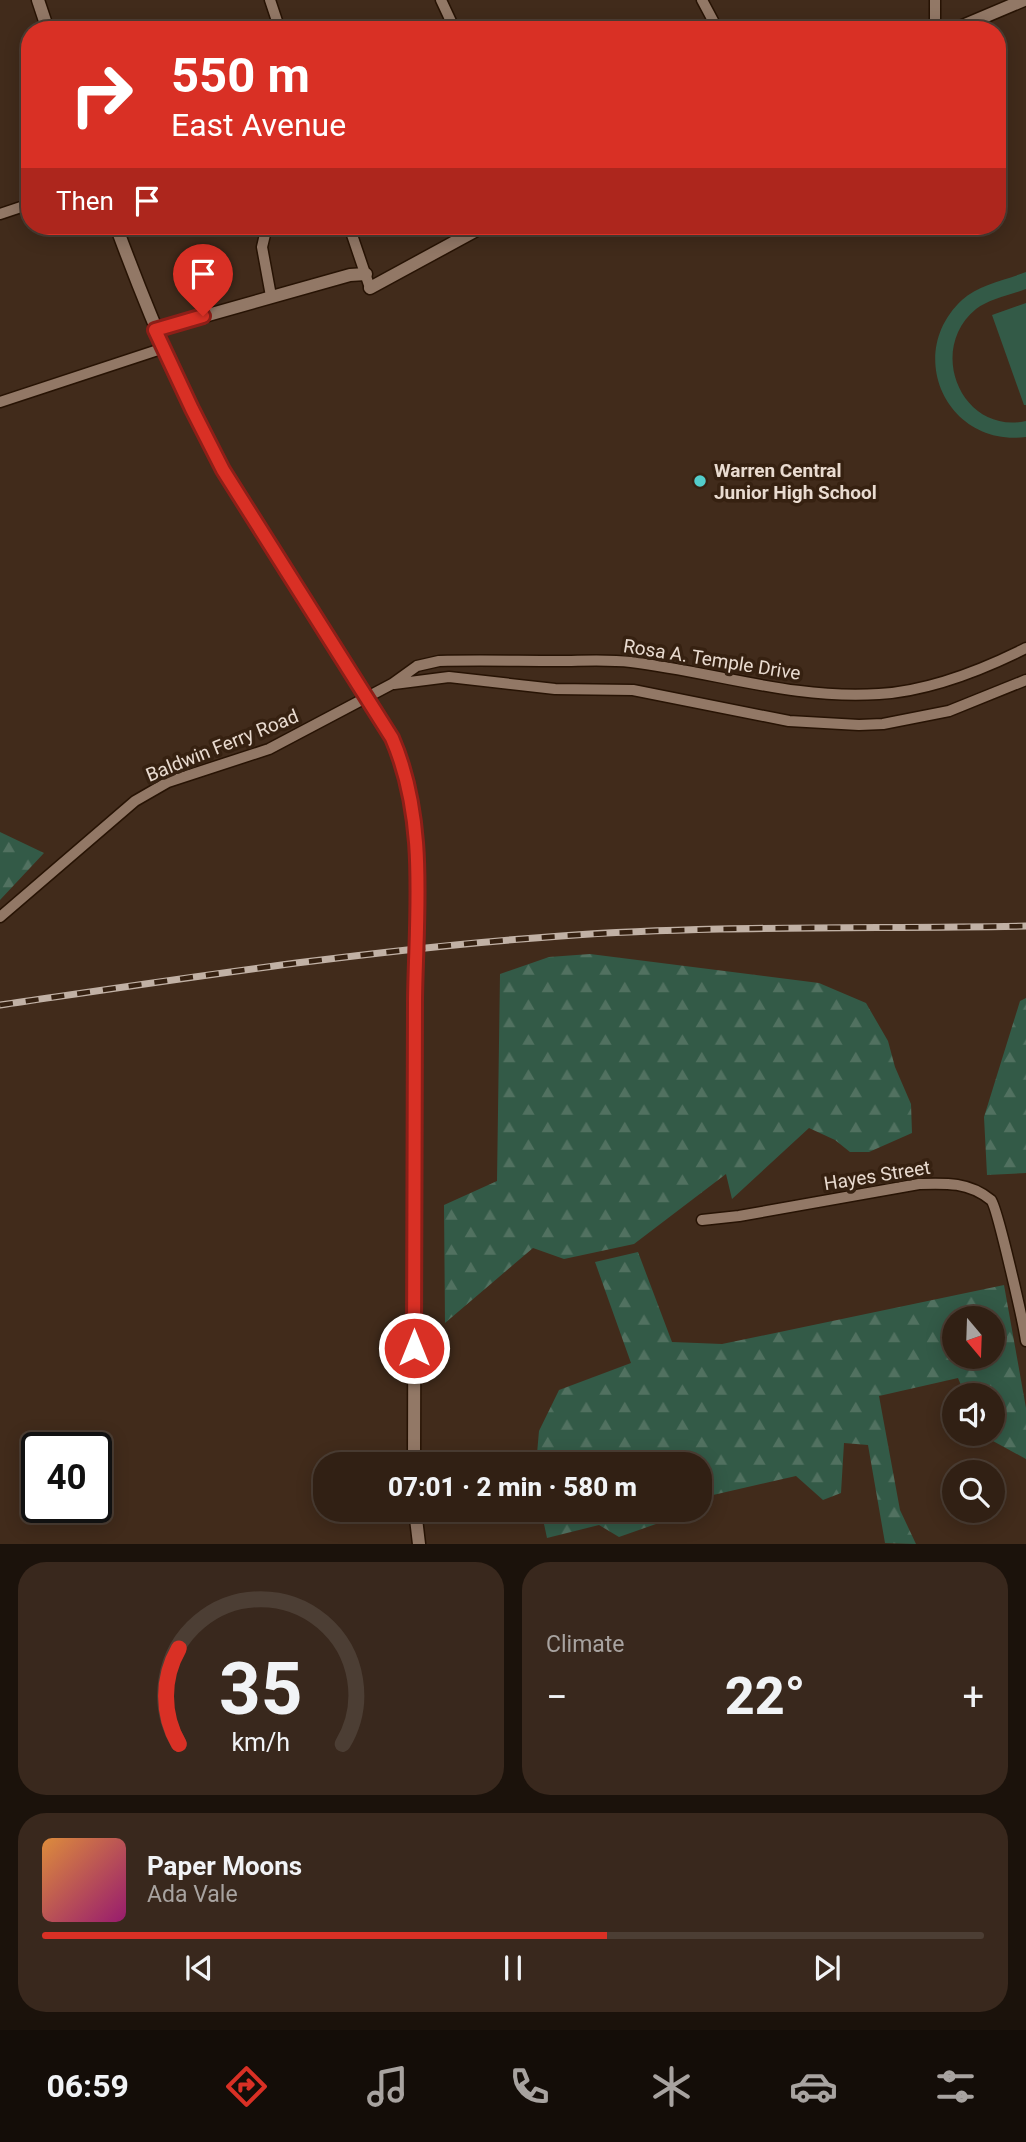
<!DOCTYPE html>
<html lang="en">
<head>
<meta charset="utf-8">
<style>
	:root { --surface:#312014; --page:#39281d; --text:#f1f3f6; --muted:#a8a3a0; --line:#4c3e34; --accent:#d93025 }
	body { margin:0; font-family:Roboto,sans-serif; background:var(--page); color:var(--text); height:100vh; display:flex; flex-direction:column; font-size:26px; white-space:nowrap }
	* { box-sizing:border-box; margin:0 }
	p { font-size:23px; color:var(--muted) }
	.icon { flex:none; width:38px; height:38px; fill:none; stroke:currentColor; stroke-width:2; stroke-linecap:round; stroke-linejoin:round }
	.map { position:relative; height:1544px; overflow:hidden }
	.sheet { display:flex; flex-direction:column; gap:18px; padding:18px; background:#1b120b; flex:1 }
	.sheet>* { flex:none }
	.guide { position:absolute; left:21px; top:21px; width:985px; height:214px; border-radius:28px; box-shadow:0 4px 18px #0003,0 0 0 2px var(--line); background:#d93025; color:#fff; overflow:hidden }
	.needle { width:46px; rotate:161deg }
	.tools { position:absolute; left:942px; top:1306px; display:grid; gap:14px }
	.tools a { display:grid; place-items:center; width:63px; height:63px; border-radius:50%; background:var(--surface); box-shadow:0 4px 18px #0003,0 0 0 2px var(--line); font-size:35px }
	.speed { position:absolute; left:21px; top:1432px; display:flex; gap:14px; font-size:35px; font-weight:700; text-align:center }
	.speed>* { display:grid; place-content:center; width:91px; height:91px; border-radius:50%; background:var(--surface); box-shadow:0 4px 18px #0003,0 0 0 2px var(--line); line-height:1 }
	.speed .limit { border:4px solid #111; border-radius:10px; background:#fff; color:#111 }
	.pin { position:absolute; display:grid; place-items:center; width:60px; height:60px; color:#fff; margin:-72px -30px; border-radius:50% 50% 50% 0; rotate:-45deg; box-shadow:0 0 7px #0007 }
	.pin .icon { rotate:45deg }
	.me { position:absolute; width:77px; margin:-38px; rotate:0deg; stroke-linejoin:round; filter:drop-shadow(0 0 5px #0008) }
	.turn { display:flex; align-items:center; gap:24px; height:147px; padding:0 35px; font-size:32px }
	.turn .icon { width:91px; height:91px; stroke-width:2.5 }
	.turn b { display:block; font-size:49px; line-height:60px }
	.then { display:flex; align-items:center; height:66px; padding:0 35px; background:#0003; gap:14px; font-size:26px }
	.big { font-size:52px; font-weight:800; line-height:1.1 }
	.sheet .tile { flex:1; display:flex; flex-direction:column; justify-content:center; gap:10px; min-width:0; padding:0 24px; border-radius:28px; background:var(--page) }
	.sheet .dial { align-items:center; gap:0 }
	.dial svg { height:182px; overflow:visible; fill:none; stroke:var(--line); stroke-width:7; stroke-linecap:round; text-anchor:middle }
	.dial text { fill:var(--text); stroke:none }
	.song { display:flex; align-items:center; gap:21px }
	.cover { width:84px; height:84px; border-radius:10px; background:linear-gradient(135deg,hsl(30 70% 55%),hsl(320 70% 35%)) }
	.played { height:7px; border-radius:4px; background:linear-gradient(90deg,var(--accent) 60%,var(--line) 60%) }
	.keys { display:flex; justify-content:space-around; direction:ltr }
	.heat { display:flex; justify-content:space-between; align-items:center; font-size:38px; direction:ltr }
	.sheet .tiles { flex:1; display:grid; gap:18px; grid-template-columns:1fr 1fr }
	.tile:last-child { grid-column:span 2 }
	.trip { position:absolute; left:313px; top:1452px; width:399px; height:70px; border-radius:28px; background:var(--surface); box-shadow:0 4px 18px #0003,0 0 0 2px var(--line); font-weight:800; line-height:70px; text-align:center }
	.tab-bar { display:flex; height:112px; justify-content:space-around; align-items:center; background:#140d08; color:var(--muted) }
	.tab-bar .icon { width:49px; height:49px }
	.tab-bar .selected { color:var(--accent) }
	.tab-bar b { font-size:32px; color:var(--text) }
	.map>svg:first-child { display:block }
	.grass { fill:#335a47 }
	.forest { fill:url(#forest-firs); fill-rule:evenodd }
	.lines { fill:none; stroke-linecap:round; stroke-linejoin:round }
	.minor-casing { stroke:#271304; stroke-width:13 }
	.tertiary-casing { stroke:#271304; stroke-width:15 }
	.minor { stroke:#927866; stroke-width:10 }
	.tertiary { stroke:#927866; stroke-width:12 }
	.rail-casing { stroke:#c1b1a5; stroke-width:7 }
	.rail { stroke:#362111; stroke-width:4.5; stroke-dasharray:13; stroke-linecap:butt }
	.tertiary-bridge-casing { stroke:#271304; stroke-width:15; stroke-linecap:butt }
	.tertiary-bridge { stroke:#927866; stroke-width:12 }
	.route-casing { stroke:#8d1f18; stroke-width:18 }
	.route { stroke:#d93025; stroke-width:12 }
	.poi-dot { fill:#53cdcb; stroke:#362111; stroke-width:2.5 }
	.labels { text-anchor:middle; stroke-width:7; stroke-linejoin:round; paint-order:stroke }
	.poi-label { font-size:19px; font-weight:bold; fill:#e9dbd0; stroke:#362111; text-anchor:start }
	.street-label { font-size:19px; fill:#e9dbd0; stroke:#362111 }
</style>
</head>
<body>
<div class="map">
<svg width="1026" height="1544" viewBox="0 0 1026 1544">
	<defs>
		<pattern id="forest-firs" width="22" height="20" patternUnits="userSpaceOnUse" patternTransform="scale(1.75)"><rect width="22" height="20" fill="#335a47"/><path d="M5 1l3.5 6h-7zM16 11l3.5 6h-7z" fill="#517160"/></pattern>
	</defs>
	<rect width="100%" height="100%" fill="#412b1b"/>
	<path class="grass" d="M1026,272V289C1010,295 989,299 976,309C926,350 962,435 1026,421V437C947,447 904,354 962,300C978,285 1006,280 1026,272Z
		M1026,303V405H1024L992,315Z"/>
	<path class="forest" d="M0,832L44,853L0,900Z
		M590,954L819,983L866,1003L888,1041L895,1067L911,1104L912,1133L869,1152H850L835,1140L809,1128L732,1199L726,1174L634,1244L564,1259L533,1248L445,1323L444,1205L497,1181L500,974L549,957Z
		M1026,998V1173L987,1175L984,1117L1020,1001Z
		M638,1252L672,1342L722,1344L1004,1285L1026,1408V1459L982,1435L992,1433V1395H965L958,1378L879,1396L900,1510L916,1544L885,1543L868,1445L844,1443L841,1493L823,1500L796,1476L700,1498V1465H536L539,1431L559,1390L631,1363L595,1262ZM954,1318H992V1356H954Z
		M541,1510H680L673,1518L619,1537L599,1525L547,1538Z"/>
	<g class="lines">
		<defs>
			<path id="minor" d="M270,0L280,30
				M441,0L455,30
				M702,0L718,30
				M935,0V30
				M0,214L30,204
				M267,226L262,247L271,296
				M349,226L370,288
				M0,402L164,348
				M394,684L449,677L555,689L633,690L789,721L859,725L883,724L949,711L1026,680
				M0,917L135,801L168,782L269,749L392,684L417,666L439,661C479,660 518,661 557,661C581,661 607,659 631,662C714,672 795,700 879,694C929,691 982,670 1026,648
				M702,1220L739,1216L919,1184C946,1183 969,1182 991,1200C997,1206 1024,1325 1026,1341"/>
			<path id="tertiary" d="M38,0L48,30
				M953,30L1024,0
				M116,226C147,310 180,391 223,470L392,738C417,795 416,836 417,896
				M370,288L484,226
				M155,330L350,275L366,274
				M414,1465L415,1002
				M415,1510L419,1544"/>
		</defs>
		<use href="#minor" class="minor-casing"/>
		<use href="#tertiary" class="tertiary-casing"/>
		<use href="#minor" class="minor"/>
		<use href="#tertiary" class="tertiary"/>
		<defs>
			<path id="rail" d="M0,1005C186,978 373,949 561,936C716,925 871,929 1026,926"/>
		</defs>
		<use href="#rail" class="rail-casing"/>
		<use href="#rail" class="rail"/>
		<defs>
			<path id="tertiary-bridge" d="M415,1002L417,896"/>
		</defs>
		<use href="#tertiary-bridge" class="tertiary-bridge-casing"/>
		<use href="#tertiary-bridge" class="tertiary-bridge"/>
	</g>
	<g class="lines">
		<defs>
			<path id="route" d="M203,316L155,330L192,409L223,470L392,738C428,821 416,914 415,1001C414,1117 415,1233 414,1348"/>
		</defs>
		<use href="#route" class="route-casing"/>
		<use href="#route" class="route"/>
	</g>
	<circle class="poi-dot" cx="700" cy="481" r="7"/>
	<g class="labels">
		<g class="poi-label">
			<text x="714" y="477">Warren Central<tspan x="714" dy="22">Junior High School</tspan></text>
		</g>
		<g class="street-label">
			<text transform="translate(712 659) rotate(9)" y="7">Rosa A. Temple Drive</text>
			<text transform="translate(222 745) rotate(-22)" y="7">Baldwin Ferry Road</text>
			<text transform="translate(877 1175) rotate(-9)" y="7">Hayes Street</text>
		</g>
	</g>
</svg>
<div class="tools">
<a><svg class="needle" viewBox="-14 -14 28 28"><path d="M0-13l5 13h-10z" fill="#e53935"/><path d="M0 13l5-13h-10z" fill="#a8a3a0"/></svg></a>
<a><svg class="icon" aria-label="sound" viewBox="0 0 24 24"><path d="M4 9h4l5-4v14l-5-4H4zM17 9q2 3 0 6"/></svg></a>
<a><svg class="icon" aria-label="search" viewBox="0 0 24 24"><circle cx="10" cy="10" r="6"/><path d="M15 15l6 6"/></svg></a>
</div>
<div class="speed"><div class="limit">40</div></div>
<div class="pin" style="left:203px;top:316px;background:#d93025"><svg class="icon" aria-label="arrive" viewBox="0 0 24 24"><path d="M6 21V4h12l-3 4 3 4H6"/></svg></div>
<svg class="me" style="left:414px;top:1348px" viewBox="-20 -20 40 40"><circle r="17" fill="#d93025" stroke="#fff" stroke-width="3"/><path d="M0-11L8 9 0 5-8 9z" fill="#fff"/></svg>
<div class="trip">07:01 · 2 min · 580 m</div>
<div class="guide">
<div class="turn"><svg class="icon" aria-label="right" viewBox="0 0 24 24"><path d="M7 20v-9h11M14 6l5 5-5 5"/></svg><div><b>550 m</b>East Avenue</div></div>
<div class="then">Then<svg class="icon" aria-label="arrive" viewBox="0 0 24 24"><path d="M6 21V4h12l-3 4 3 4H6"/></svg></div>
</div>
</div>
<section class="sheet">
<div class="tiles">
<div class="tile dial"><svg viewBox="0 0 100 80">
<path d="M14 69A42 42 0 1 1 86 69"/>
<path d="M14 69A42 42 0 0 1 14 27" stroke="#d93025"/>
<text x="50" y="56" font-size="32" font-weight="700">35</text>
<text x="50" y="72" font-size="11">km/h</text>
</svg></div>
<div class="tile"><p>Climate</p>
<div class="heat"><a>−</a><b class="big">22°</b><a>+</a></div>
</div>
<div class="tile">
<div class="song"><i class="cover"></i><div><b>Paper Moons</b><p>Ada Vale</p></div></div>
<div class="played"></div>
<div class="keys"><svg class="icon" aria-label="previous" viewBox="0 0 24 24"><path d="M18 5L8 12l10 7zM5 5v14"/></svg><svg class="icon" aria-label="pause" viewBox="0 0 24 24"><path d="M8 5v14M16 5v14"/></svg><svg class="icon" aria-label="next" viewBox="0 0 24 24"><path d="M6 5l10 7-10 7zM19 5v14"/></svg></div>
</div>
</div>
</section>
<nav class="tab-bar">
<b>06:59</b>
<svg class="icon selected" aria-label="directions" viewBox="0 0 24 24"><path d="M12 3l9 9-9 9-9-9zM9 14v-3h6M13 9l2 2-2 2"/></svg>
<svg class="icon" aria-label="music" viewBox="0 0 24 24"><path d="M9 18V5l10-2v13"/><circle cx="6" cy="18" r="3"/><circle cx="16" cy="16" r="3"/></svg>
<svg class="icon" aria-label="phone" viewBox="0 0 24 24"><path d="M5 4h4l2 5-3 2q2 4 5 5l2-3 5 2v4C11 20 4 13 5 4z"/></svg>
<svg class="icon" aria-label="climate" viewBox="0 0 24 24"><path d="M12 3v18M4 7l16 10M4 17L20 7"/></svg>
<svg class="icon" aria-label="car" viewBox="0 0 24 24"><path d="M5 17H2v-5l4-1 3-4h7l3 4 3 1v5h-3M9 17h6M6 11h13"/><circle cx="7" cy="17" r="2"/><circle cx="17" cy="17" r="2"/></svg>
<svg class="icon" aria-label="filters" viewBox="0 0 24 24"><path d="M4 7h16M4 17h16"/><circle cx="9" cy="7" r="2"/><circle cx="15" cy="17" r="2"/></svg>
</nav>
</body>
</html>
